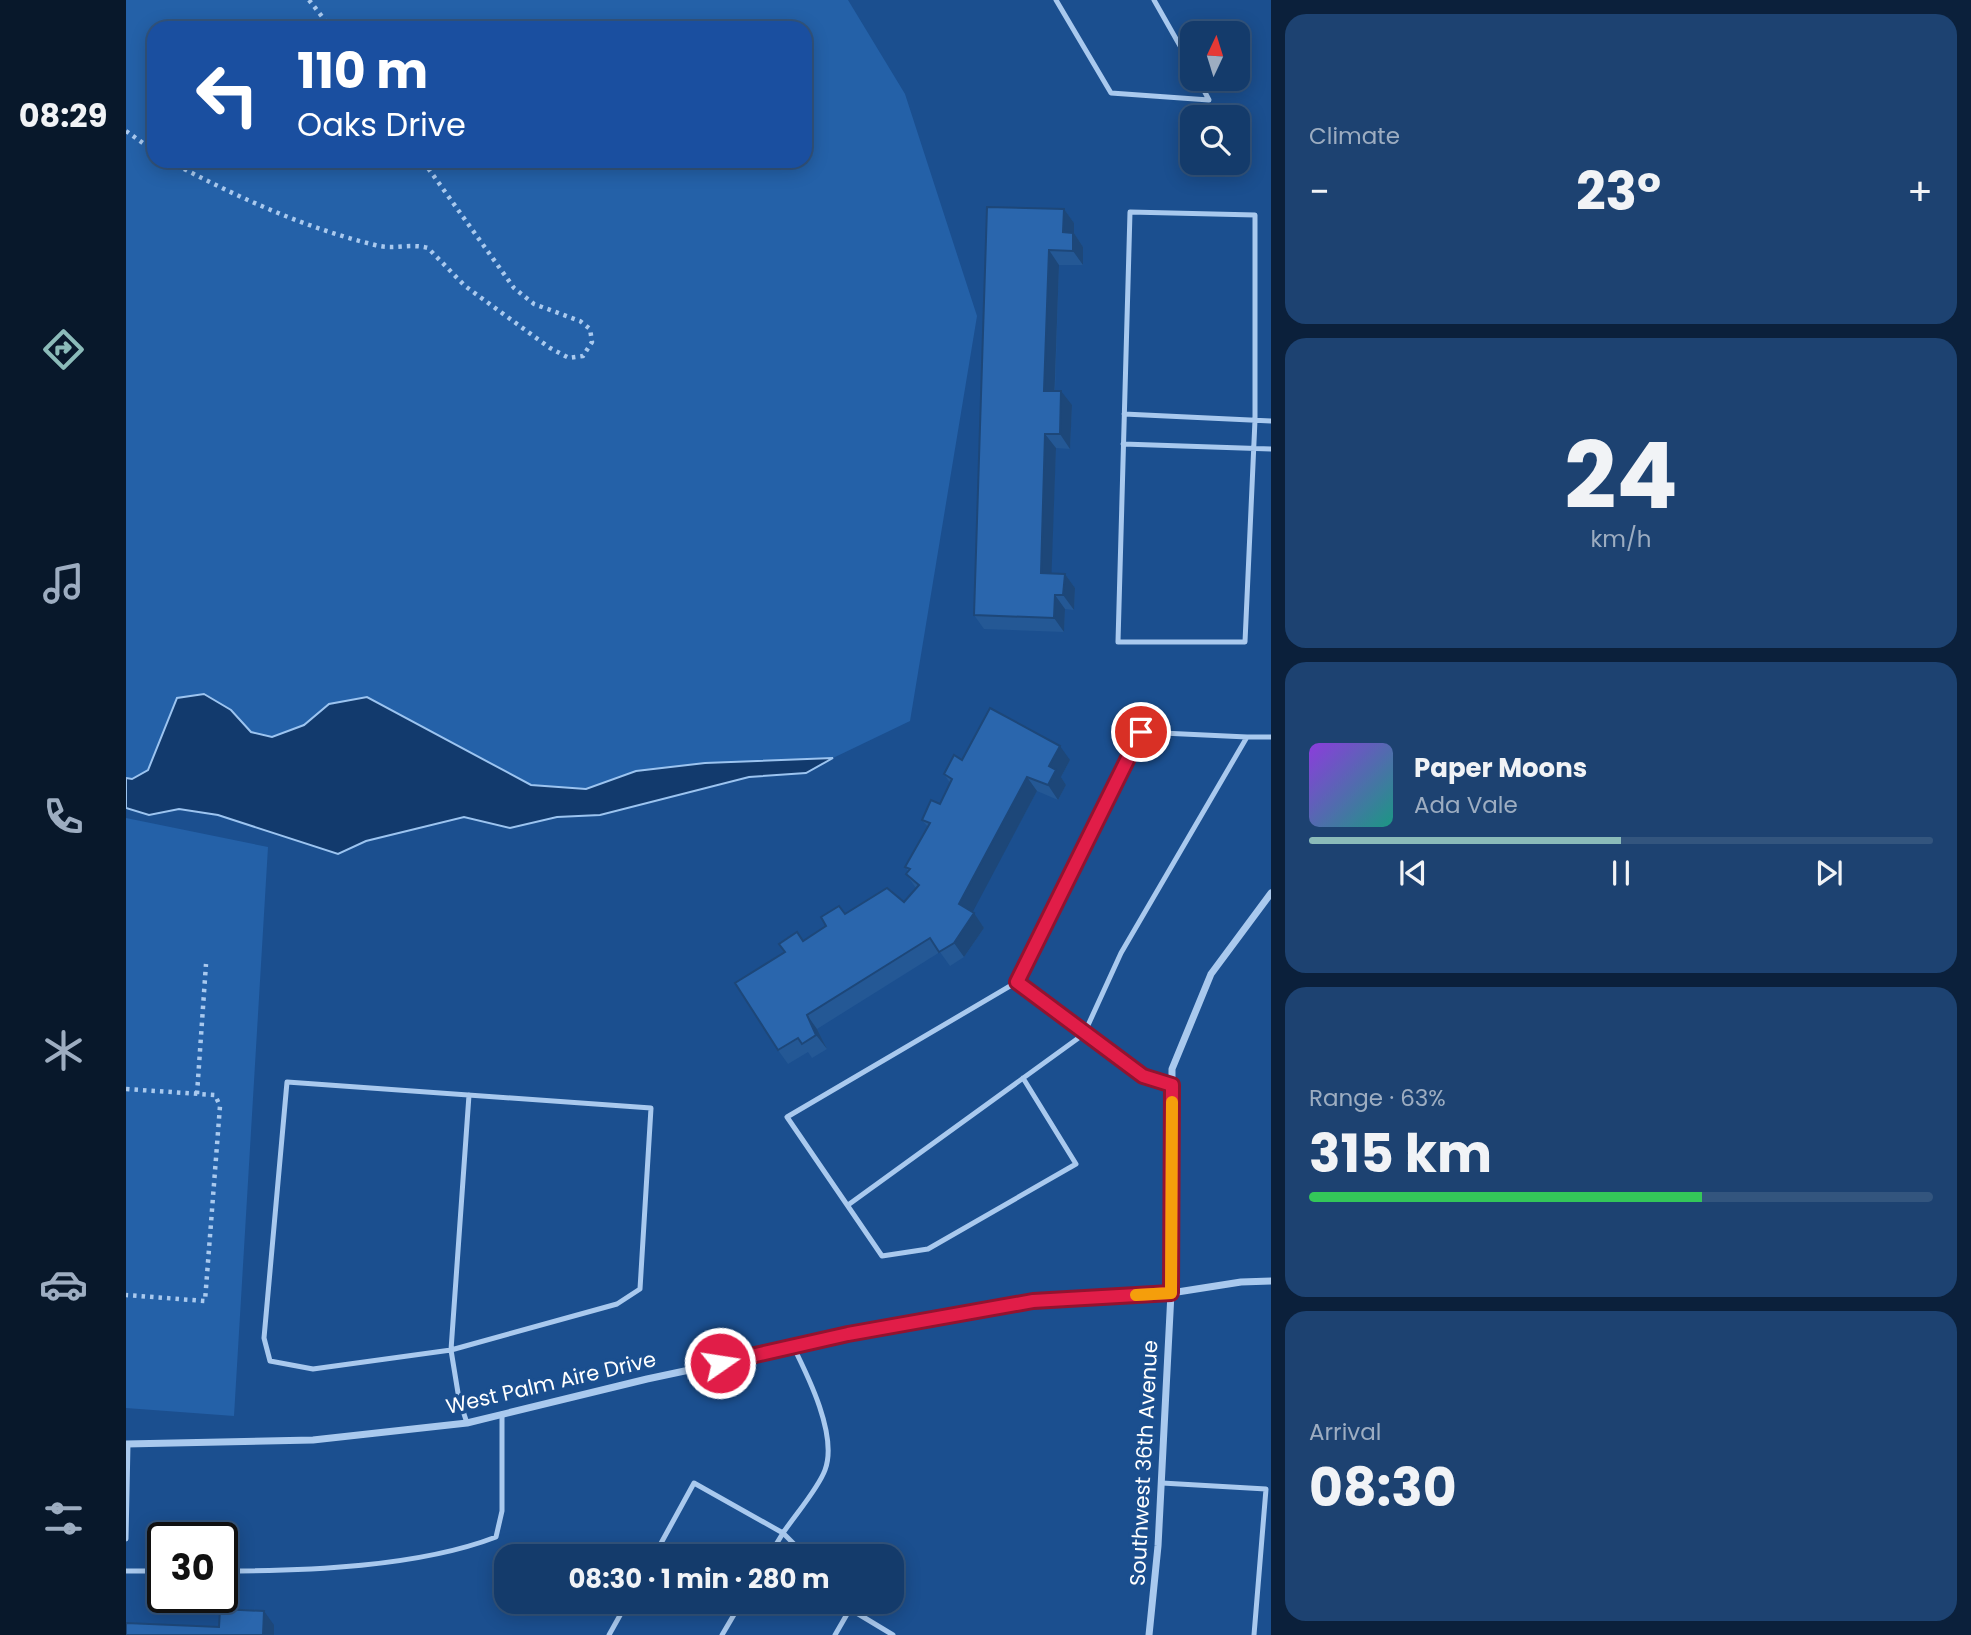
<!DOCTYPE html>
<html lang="en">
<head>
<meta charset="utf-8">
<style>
	:root { --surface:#143b6b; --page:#1d4271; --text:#f1f3f6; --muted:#9dadc1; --line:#33557e; --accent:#8bbbb9 }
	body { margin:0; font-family:Poppins,sans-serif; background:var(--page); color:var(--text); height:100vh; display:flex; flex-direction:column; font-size:26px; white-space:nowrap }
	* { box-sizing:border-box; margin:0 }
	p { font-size:23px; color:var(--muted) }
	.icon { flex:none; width:38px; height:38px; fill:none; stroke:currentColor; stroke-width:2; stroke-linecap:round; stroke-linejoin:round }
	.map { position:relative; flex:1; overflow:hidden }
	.sheet { display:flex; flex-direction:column; gap:14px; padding:14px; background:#0b203b; width:700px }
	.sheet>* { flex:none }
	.hud { position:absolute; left:21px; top:21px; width:665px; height:147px; border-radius:21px; box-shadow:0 4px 18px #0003,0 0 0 2px var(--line); background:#1a4fa0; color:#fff; overflow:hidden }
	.needle { width:46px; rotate:4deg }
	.fabs { position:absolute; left:1054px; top:21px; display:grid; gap:14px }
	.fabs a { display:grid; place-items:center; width:70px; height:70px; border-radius:14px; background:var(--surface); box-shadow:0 4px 18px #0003,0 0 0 2px var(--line); font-size:35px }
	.speed { position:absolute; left:21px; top:1522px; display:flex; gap:14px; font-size:35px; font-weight:700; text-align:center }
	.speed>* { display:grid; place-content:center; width:91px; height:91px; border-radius:50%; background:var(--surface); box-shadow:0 4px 18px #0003,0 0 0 2px var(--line); line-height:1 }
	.speed .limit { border:4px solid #111; border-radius:10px; background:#fff; color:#111 }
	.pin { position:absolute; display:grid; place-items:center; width:60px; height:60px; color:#fff; margin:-30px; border:4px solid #fff; border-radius:50%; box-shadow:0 2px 7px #0007 }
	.me { position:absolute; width:77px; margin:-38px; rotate:77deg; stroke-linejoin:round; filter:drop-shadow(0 0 5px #0008) }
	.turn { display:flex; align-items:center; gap:24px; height:147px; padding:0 35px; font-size:32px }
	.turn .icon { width:91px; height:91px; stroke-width:2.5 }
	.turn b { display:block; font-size:49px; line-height:60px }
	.big { font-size:52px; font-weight:700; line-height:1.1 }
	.sheet .card { flex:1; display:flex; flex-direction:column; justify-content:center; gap:10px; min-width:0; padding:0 24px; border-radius:21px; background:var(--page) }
	.sheet .dial { align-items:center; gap:0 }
	.dial b { font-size:91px; line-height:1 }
	.song { display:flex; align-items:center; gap:21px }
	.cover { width:84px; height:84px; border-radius:10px; background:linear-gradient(135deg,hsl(270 70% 55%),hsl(170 70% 35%)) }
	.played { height:7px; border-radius:4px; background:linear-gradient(90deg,var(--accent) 50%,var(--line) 50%) }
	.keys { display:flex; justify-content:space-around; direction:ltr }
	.heat { display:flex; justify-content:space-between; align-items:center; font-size:38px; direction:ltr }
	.charge { height:10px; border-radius:5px; background:linear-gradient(90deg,#34c759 63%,var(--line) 0) }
	.trip { position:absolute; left:368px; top:1544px; width:410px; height:70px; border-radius:21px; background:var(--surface); box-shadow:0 4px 18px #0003,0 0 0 2px var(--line); font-weight:700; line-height:70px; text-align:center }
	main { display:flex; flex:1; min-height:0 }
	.dock { display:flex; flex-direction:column; width:126px; justify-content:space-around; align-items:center; background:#08182b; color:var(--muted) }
	.dock .icon { width:49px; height:49px }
	.dock .active { color:var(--accent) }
	.dock b { font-size:32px; color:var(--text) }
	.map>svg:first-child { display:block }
	.green { fill:#2461a8; fill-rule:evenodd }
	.water { fill:#123a6d; stroke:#9cc4f0; stroke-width:2 }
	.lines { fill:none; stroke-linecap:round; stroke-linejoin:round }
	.path { stroke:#a9c9ee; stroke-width:4.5; stroke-dasharray:3.5 5; stroke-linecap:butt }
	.service { stroke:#a9c9ee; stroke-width:5 }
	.minor { stroke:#a9c9ee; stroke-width:7 }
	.wall { fill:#245895 }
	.shaded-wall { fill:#1d4779 }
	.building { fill:#2a66ad; stroke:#1d4779; stroke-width:2 }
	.route-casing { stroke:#92132f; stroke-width:18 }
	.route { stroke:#e11d48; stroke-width:12 }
	.slow { stroke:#f59e0b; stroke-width:12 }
	.labels { text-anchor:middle; stroke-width:7; stroke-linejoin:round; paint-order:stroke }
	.street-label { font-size:21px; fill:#fff; stroke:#1b4f8f }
</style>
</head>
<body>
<main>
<nav class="dock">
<b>08:29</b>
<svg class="icon active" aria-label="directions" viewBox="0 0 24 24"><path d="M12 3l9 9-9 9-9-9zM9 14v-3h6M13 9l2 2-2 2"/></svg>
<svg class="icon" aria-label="music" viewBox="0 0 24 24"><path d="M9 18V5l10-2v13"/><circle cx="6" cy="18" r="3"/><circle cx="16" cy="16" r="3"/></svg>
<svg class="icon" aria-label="phone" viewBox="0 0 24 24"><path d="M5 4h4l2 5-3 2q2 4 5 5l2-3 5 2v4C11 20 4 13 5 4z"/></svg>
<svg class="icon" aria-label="climate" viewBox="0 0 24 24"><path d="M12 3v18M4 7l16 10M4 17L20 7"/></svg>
<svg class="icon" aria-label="car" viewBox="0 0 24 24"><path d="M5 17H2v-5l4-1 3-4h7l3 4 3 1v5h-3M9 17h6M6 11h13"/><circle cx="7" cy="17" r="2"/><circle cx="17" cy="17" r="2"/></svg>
<svg class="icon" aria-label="filters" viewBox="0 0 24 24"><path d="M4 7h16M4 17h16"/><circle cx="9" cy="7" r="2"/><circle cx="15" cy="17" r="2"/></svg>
</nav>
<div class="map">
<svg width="1145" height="1635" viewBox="0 0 1145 1635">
	<rect width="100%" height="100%" fill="#1b4f8f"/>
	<path class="green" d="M0,0H722L779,94L851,316L784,721L707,758L579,763L510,771L460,789L405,785L241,697L203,704L178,725L146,737L125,732L105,710L51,698L22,770L6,779L0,778ZM28,28H679V161H28Z
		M0,818L142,847L108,1416L0,1408Z"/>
	<path class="water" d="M78,694L105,710L125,732L146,737L178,725L203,704L241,697L405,785L460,789L510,771L579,763L707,758L680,773L623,777L474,815L431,817L384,828L338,817L240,841L212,854L92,815L53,809L23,815L0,808V778L6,779L22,770L51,698Z"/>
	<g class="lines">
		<path class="path" d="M183,0L205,28
			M0,131L28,151
			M43,161C109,196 176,227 249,245C267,250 285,243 302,248L339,286L424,348L443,358L457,356L466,342L464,329L454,321L408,304L388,288L297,161
			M0,1089L89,1095L94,1106L79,1301L0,1295
			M71,1094L80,964"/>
		<path class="service" d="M930,0L985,93L1083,100L1072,79
			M1028,0L1066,67
			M1004,212L1129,215V420L1119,642H992Z
			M998,414L1145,421
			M997,444L1145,449
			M891,982L1015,732L1121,737
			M897,1078L950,1164L802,1249L756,1256L661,1117L891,982L958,1034L995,953L1121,737H1145
			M722,1205L958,1034L1017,1076L1046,1085
			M341,1423L333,1399L325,1350L187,1369L144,1361L138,1338L161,1082L525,1108L514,1289L491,1304L325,1350L343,1095
			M1036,1483L1140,1489L1128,1635
			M0,1539L2,1444
			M528,1556L568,1483L657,1533C669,1515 692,1489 699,1470C712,1436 682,1376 667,1346
			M643,1556L657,1533L680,1556
			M0,1571H37
			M96,1571C180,1571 292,1567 370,1537L376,1511V1414
			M483,1635L502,1601
			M596,1635L616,1601
			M709,1635L724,1609L767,1635"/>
		<path class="minor" d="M0,1444L187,1440L341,1423L521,1379L798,1320L907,1301L1045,1293L1115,1282L1145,1281
			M1023,1635L1032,1546L1045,1293L1046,1069L1085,974L1145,893"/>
	</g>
	<path class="wall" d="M861,207L938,209L948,223V233L957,247V265H933L929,391L946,405L944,449L930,448L925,573L939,574L949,588L948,610L939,609L938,632L858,629L848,615Z
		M836,760H944L935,777L940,785L932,800L911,791L846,912L858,928L838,957L824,966L814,952L691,1029L701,1049L686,1058L682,1052L662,1064L652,1050L659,952L700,926L713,906L719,914L778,902L790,888L780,874L782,871L779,867L802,827L796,820L814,804L824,783L818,774Z"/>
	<path class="shaded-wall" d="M938,209L948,223V233L957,247V265L947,251L937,232Z
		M923,250L933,265L928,405L918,391Z
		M935,391L946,405L944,449L934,434Z
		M919,434L930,448L925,588L915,573Z
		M939,574L949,588L948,610L937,595Z
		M929,595L939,609L938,632L928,618Z
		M934,746L944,760L935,777L940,785L932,800L922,785L923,766Z
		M901,777L911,791L843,919L833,904Z
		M848,913L858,928L838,957L828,943Z
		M681,1015L691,1029L701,1049L690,1035Z
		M138,1611L148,1625V1635H137Z"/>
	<path class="building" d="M861,207L938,209L937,232L947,233V251L923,250L918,391H935L934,434H919L915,573L939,574L937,595H929L928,618L848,615Z
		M864,708L934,746L923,766L930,770L922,785L901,777L833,904L848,913L828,943L813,952L804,938L681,1015L690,1035L676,1044L672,1038L652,1050L609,983L659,952L653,944L671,932L677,941L700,926L695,917L713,906L719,914L761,888L778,902L793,885L780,874L784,869L779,867L804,823L796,820L805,800L814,804L826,779L818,774L828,755L836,760Z
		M94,1609L138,1611L137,1635H0V1623L93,1627Z"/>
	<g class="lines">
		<defs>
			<path id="route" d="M594,1363L722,1334L907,1301L1045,1293L1046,1085L1017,1076L891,982L1015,732"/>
		</defs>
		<use href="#route" class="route-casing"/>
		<use href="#route" class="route"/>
		<path class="slow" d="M1010,1295L1045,1293L1046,1102"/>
	</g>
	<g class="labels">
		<g class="street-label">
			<text transform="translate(425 1383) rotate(-13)" y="7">West Palm Aire Drive</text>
			<text transform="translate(1018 1463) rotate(-87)" y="7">Southwest 36th Avenue</text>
		</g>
	</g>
</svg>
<div class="fabs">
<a><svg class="needle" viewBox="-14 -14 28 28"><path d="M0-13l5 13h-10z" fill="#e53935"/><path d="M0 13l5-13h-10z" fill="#9dadc1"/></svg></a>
<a><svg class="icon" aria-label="search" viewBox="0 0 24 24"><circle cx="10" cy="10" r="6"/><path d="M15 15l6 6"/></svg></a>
</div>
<div class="speed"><div class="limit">30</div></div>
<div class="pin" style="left:1015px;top:732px;background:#d93025"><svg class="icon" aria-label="arrive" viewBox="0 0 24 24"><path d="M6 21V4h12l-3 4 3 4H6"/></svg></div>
<svg class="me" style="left:594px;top:1363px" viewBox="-20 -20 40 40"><circle r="17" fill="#e11d48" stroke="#fff" stroke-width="3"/><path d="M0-11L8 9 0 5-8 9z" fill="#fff"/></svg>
<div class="trip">08:30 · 1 min · 280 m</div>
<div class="hud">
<div class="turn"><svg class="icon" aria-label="left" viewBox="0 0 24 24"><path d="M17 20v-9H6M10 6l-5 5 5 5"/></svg><div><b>110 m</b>Oaks Drive</div></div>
</div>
</div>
<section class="sheet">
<div class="card"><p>Climate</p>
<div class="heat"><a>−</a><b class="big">23°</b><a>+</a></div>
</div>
<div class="card dial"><b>24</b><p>km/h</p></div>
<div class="card">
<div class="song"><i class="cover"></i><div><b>Paper Moons</b><p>Ada Vale</p></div></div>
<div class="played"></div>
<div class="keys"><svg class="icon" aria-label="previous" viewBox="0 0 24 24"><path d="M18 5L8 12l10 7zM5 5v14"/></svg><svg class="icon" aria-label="pause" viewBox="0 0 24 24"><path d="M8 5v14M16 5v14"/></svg><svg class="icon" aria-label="next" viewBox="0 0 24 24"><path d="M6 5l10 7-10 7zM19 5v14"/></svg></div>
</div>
<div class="card"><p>Range · 63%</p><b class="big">315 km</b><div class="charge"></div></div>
<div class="card"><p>Arrival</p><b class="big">08:30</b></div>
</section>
</main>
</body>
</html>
